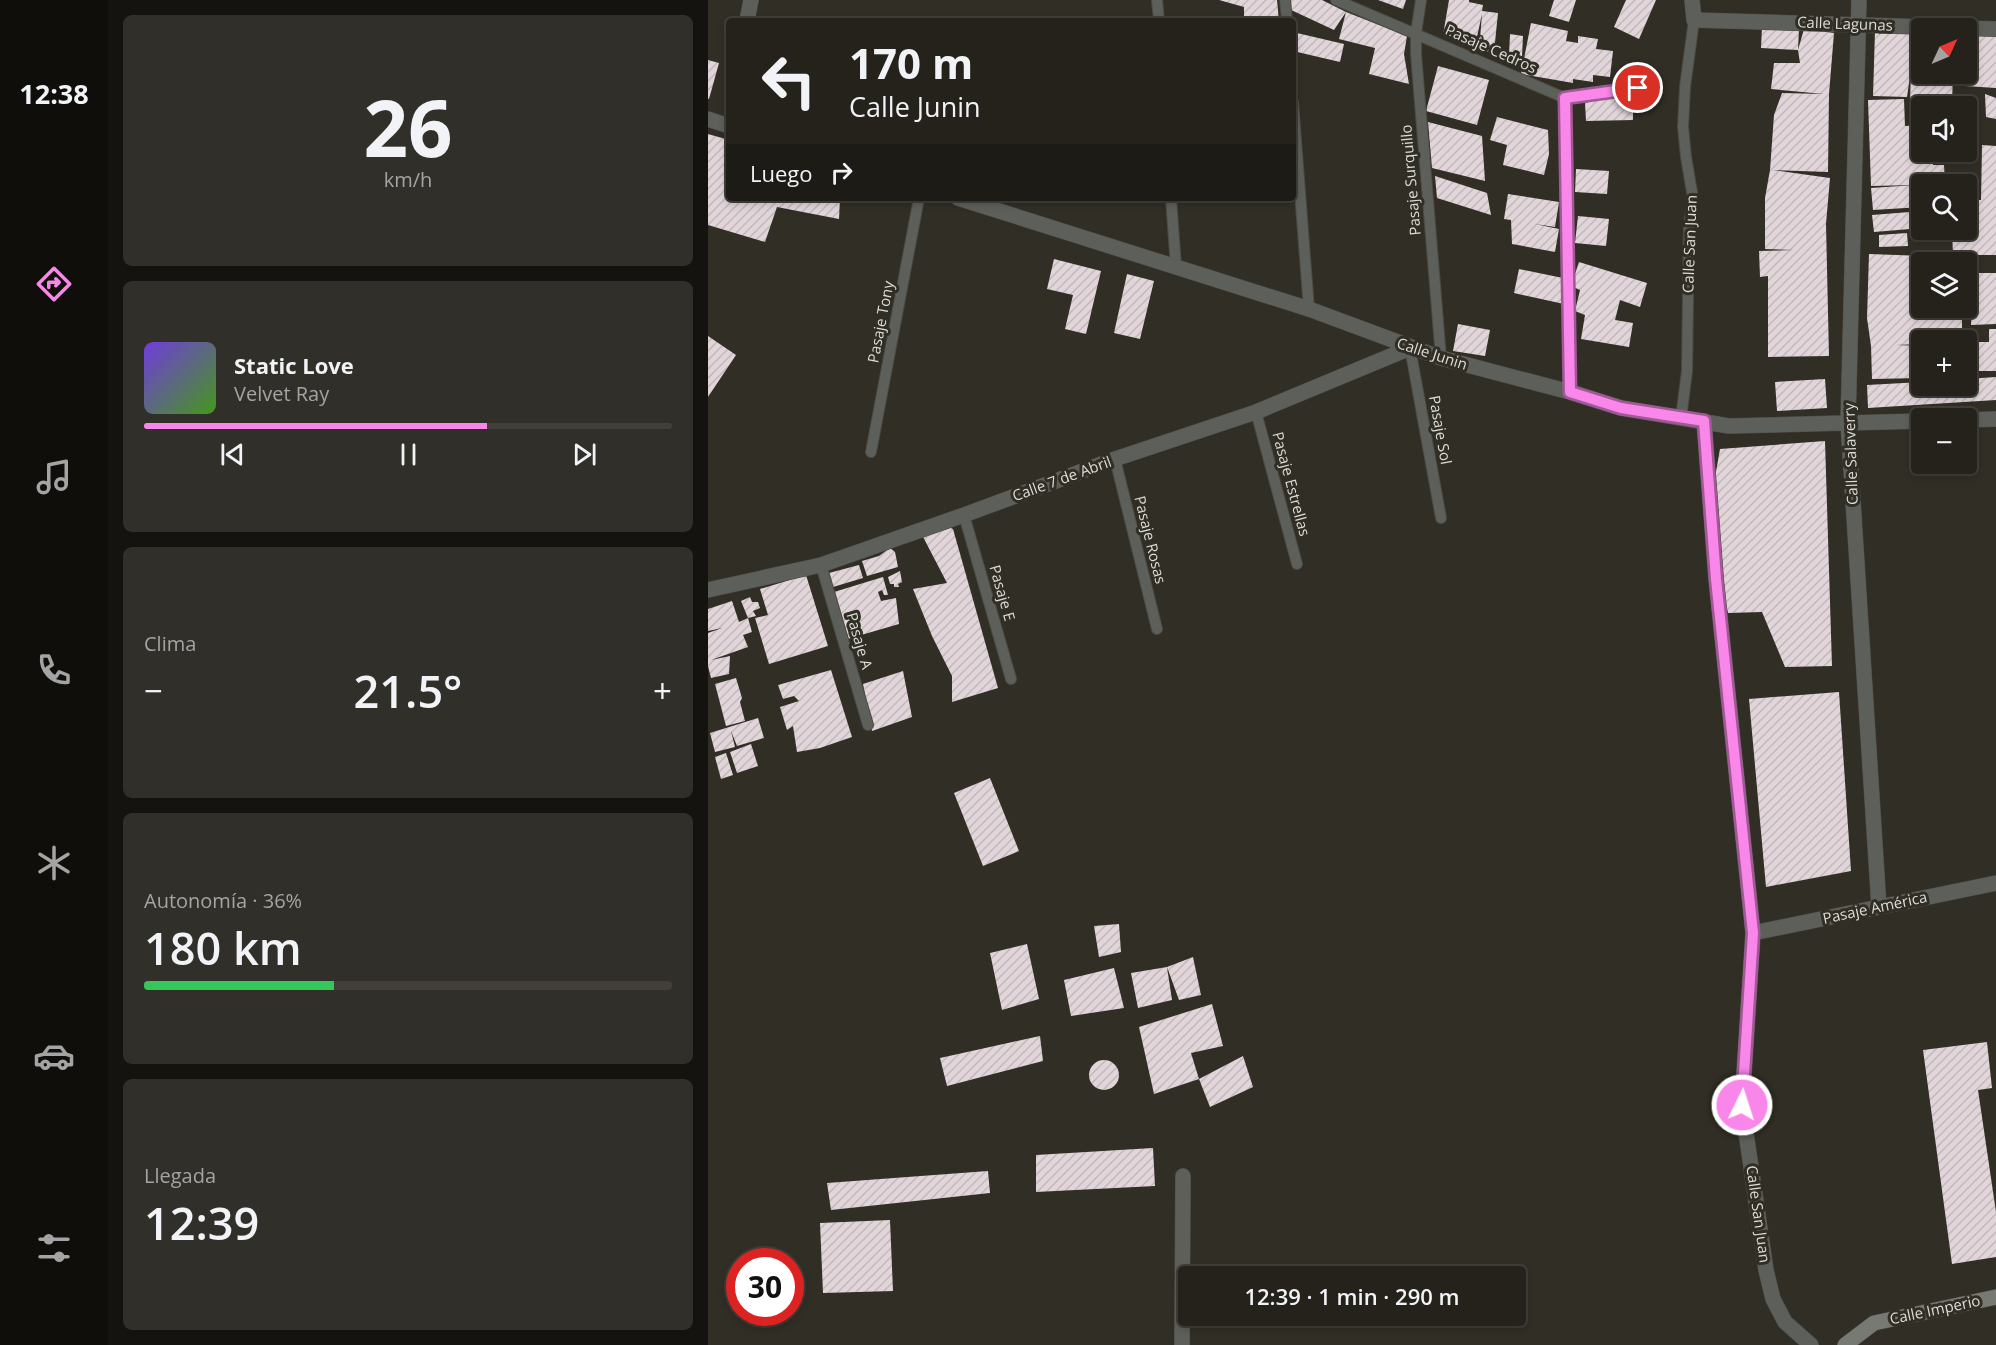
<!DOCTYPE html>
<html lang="es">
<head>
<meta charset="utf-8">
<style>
	:root { --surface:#25221c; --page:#312f29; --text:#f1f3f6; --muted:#a3a4a3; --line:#423f3b; --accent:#f987e9 }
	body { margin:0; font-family:"Open Sans",sans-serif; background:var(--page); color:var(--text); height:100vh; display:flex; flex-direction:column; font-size:22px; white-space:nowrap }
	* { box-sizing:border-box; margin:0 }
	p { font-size:20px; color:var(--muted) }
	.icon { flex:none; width:33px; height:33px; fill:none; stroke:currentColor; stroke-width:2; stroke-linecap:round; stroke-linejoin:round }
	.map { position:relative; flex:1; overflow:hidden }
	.sheet { display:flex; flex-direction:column; gap:15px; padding:15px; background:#14130f; width:600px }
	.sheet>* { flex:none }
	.top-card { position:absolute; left:18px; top:18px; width:570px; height:183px; border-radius:6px; box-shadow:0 3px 9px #0003,0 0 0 2px var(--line); background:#25221c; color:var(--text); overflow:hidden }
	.needle { width:39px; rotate:46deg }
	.fabs { position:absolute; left:1203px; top:18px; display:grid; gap:12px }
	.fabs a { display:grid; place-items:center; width:66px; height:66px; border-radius:6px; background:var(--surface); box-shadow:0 3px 9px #0003,0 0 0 2px var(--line); font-size:30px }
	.speed { position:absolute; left:18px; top:1248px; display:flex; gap:12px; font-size:30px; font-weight:700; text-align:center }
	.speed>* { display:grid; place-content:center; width:78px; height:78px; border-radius:50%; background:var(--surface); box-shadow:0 3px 9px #0003,0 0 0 2px var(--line); line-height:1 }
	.speed .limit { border:9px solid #d22; background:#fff; color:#111 }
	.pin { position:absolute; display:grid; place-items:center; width:51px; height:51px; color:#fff; margin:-26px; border:3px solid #fff; border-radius:50%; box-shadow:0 2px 6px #0007 }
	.me { position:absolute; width:66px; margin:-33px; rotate:4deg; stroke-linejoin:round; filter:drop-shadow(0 0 4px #0008) }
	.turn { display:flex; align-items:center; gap:21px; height:126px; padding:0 24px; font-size:27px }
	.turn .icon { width:78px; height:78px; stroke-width:2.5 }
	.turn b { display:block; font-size:42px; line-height:51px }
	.then { display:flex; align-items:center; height:57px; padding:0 24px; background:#0003; gap:12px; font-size:22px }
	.big { font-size:45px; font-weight:600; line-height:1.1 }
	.sheet .widget { flex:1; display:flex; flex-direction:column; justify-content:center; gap:9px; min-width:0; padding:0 21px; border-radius:9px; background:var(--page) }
	.sheet .dial { align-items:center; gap:0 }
	.dial b { font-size:78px; line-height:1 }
	.song { display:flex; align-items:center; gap:18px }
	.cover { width:72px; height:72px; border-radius:9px; background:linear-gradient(135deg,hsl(260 70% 55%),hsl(100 70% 35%)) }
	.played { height:6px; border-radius:3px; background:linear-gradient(90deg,var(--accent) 65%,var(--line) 65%) }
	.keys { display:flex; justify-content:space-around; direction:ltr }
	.heat { display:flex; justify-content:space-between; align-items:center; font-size:33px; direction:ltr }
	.charge { height:9px; border-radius:4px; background:linear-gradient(90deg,#34c759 36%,var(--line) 0) }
	.trip { position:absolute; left:470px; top:1266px; width:348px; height:60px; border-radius:6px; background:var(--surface); box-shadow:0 3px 9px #0003,0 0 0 2px var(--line); font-weight:600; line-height:60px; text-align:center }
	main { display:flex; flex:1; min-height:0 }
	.dock { display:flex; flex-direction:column; width:108px; justify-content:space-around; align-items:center; background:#0f0e0b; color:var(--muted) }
	.dock .icon { width:42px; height:42px }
	.dock .active { color:var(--accent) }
	.dock b { font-size:27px; color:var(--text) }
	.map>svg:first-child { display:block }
	.building { fill:url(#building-hatch) }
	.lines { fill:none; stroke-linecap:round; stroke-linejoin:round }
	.lane-casing { stroke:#4d4a41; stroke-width:12 }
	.street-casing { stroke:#4d4a41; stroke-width:16 }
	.secondary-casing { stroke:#4d4a41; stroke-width:16 }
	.lane { stroke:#5d5f5b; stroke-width:10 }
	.street { stroke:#5d5f5b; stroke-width:15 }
	.secondary { stroke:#777a73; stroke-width:15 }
	.route-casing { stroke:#a25897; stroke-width:15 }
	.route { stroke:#f987e9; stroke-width:10 }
	.labels { text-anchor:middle; stroke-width:6; stroke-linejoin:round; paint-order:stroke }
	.street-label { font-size:15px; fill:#dedcd7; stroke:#312e25 }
</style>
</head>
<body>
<main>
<nav class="dock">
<b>12:38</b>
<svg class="icon active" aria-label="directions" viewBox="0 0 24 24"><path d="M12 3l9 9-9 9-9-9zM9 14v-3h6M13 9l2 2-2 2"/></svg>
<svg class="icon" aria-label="music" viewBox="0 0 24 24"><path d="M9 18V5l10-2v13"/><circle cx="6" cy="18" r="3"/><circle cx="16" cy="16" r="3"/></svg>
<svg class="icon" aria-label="phone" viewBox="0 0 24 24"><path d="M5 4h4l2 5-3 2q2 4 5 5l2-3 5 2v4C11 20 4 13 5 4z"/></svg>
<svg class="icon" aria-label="climate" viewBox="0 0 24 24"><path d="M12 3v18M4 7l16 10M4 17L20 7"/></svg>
<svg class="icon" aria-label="car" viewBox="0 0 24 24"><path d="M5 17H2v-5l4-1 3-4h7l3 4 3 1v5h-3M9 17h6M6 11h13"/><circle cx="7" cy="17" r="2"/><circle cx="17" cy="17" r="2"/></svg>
<svg class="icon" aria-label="filters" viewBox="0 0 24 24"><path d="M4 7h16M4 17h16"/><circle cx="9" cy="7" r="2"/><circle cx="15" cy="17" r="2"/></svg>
</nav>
<section class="sheet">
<div class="widget dial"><b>26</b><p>km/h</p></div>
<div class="widget">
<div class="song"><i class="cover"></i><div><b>Static Love</b><p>Velvet Ray</p></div></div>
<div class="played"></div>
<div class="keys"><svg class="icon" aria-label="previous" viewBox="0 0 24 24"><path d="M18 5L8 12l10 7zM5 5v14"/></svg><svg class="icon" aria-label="pause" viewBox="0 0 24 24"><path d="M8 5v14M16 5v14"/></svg><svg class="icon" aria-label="next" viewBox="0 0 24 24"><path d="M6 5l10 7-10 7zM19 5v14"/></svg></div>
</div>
<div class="widget"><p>Clima</p>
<div class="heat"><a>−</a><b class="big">21.5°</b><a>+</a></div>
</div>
<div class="widget"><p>Autonomía · 36%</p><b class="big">180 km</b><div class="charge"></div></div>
<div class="widget"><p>Llegada</p><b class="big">12:39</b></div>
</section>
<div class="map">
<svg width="1288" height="1345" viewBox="0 0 1288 1345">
	<defs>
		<pattern id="building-hatch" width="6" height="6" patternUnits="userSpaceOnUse" patternTransform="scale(1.5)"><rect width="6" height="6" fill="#e1d5da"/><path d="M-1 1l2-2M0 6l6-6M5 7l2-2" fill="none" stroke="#c1b8bb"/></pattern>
	</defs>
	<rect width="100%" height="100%" fill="#312e25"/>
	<path class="building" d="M511,0H569L571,21H536V7Z
		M583,0H614L638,12L699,36L696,54L701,84L661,74L667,48L631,39L638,12L626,30L581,9Z
		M670,0H698L695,9Z
		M741,0H761V2L775,5L774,11L790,13L786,52L771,51L774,14L769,37L754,34L755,38L735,35Z
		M846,0H868L861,22L841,16Z
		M918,0H948L931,39L906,27Z
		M823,23L860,31L858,41L870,43V36L890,39L888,49L905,51L902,77L885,75V82L865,79V83L813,74Z
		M1054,27L1091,29L1090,50L1096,29L1126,33L1121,94L1120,172L1065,170L1122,178L1118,224L1121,356L1060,357V276L1052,277L1051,251L1086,250L1057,249V198L1062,170L1066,115L1074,93L1116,94L1063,89L1066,63H1092L1090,50L1053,48Z
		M1167,31L1214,33V60L1201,59L1203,66L1214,67V74H1245L1244,103L1202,102L1203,69L1199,97L1165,96Z
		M1259,31L1288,32V88L1257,86Z
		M589,33L636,44L632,62L585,51Z
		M802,34L815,36L814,57L801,56Z
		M0,60L11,63L1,99H0Z
		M730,66L781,80L769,125L718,111Z
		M925,90V120L878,121L877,103Z
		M1277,94L1288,98V119L1278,117Z
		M1196,99L1197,126L1214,125V152H1225V165H1236L1237,184H1214V207L1165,210L1163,188L1207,185L1163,186L1160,100Z
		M789,117L840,130L841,154L836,175L795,165L799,145L782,140Z
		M720,122L774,136L777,181L724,168Z
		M0,134L21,140V198H132L131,219L69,207L57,242L0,225Z
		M1274,145L1288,146V255H1245L1244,230H1258V200H1273Z
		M868,169L901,171L899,194L867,192Z
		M727,176L779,193L783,215L729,198Z
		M800,194L851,202L847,227L827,224L851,229L847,252L804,244L803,220L796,219Z
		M1214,211V228L1166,232L1164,215Z
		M870,216L901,219L898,246L867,243Z
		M1199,233L1200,246L1171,247V235Z
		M1161,254L1216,256V262H1214V308H1220L1219,318L1254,319V340H1214V344L1188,345L1214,346V378L1164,379L1163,346L1159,318Z
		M346,259L393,271L378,334L357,329L365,295L339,289Z
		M871,262L939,283L932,307L912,300L907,320L925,323L921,347L873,339L877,315L867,311L872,290L863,286Z
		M811,269L855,278L856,304L806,293Z
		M1265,273H1288V324L1263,325Z
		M419,274L446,281L432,339L406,333Z
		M750,324L782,330L777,356L745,351Z
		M1281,329H1288V371H1258V342H1281Z
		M0,336L28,355L0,397Z
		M1288,377V400L1160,408L1159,385L1214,382V386H1258V379Z
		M1117,379L1119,408L1069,411L1067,382Z
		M1117,441L1124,666L1077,667L1054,612L1020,613L1008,568L1006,483L1012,449Z
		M234,524L245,529L290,688L244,702V676L224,636L205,589L239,583L213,533Z
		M182,548L187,552L190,567L159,576L154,561L171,556Z
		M151,565L155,578L125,587L121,573Z
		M192,571L194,582L190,584L191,587H186V584H182L180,577Z
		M98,575L120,646L61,664L47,618L60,615L52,589Z
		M175,577L180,595H176L174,590L170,592L173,601L188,598L191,624L136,640L126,592Z
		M42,597L44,602H50L52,608L45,611L48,616L40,618L33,601Z
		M24,601L31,622L40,618L44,632L35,635L40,647L3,660L22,656L21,674L3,678L0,666V633L14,628L0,631V609Z
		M123,670L144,737L112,748L89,752L85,726L79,730L72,707L91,701L86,696L75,699L70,685Z
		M195,671L204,717L164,731L155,684Z
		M28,678L34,698L32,702L37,721L18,726L7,684Z
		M1131,692L1143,871L1058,887L1041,699Z
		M50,718L56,738L29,746L23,731L27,747L7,752L2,733Z
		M43,744L50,766L29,773L22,752Z
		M18,753L25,775L13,779L7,757Z
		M282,778L311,851L275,866L246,793Z
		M411,924L413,952L391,957L386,926Z
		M319,944L331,999L294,1010L282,953Z
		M485,957L493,995L471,1000L459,967Z
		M459,967L464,1000L430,1008L423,973Z
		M406,968L416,1008L363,1016L356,980Z
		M504,1004L515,1046L483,1053L491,1079L446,1094L431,1027Z
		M332,1036L335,1061L239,1086L232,1058Z
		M1279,1042L1284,1088L1270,1090L1288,1212V1257L1244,1264L1215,1050Z
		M535,1056L545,1087L502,1107L491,1079Z
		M381 1075a15 15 0 1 1 30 0a15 15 0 1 1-30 0Z
		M445,1148L447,1186L328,1192V1155Z
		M280,1171L282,1193L123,1210L119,1183Z
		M182,1220L185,1291L115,1293L112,1223Z"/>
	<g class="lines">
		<defs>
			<path id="lane" d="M449,0L451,21
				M577,0L579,21
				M628,0L857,98L930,88
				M713,0L708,33V54L733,358
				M857,98L862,392
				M585,102L601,309
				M463,198L468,267
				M702,348L733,518
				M548,412L589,564
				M973,418L979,371L981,224L985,198L978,157L975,127L977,87L986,20
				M163,452L211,198
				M407,459L449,629
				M256,515L303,679
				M113,565L160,725"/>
			<path id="street" d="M984,0L986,20L1288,29
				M1151,0L1140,423L1171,907
				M39,21L43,0
				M0,119L21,126
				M250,198L601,309L733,358L862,392L913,408L1021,426L1214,421
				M1258,420L1288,419
				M996,421L1008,579L1045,933L1034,1105L1058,1270L1065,1299L1077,1322L1103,1345
				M0,590L113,565L256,515L407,459L548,412L702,348
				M1045,933L1288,883
				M474,1345L475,1176"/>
			<path id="secondary" d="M1137,1345L1166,1323L1288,1297"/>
		</defs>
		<use href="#lane" class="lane-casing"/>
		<use href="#street" class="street-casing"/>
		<use href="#secondary" class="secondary-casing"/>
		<use href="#lane" class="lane"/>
		<use href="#street" class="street"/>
		<use href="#secondary" class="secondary"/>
	</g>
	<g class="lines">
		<defs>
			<path id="route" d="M930,88L857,98L862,392L913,408L996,421L1008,579L1045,933L1034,1105"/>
		</defs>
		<use href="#route" class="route-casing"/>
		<use href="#route" class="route"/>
	</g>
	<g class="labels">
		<g class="street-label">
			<text transform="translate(1137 24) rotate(2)" y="5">Calle Lagunas</text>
			<text transform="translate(783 49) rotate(24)" y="5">Pasaje Cedros</text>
			<text transform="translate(703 180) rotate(-95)" y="5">Pasaje Surquillo</text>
			<text transform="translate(982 244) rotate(-88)" y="5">Calle San Juan</text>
			<text transform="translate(173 322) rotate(-79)" y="5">Pasaje Tony</text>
			<text transform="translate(724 354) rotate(18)" y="5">Calle Junin</text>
			<text transform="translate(732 430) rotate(80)" y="5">Pasaje Sol</text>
			<text transform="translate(1143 454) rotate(-92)" y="5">Calle Salaverry</text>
			<text transform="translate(354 479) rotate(-20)" y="5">Calle 7 de Abril</text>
			<text transform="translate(583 484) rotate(75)" y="5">Pasaje Estrellas</text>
			<text transform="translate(442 540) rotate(76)" y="5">Pasaje Rosas</text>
			<text transform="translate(294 593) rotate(74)" y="5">Pasaje E</text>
			<text transform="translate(151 641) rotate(74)" y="5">Pasaje A</text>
			<text transform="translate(1167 908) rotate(-12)" y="5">Pasaje América</text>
			<text transform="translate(1050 1214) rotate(82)" y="5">Calle San Juan</text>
			<text transform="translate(1227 1310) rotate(-12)" y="5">Calle Imperio</text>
		</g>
	</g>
</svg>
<div class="fabs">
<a><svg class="needle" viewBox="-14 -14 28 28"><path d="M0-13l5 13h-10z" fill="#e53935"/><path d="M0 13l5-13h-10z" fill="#a3a4a3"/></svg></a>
<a><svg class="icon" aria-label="sound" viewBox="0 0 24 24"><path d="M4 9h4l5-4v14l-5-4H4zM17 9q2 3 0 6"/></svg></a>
<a><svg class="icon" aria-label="search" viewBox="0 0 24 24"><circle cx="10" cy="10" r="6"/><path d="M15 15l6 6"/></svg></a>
<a><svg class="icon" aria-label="layers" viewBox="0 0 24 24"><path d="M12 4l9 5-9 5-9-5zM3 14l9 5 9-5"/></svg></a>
<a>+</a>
<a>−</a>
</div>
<div class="speed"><div class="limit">30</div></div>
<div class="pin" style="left:930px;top:88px;background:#d93025"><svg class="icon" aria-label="arrive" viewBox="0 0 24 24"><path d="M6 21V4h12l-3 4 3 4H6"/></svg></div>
<svg class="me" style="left:1034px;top:1105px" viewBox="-20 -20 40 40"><circle r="17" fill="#f987e9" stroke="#fff" stroke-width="3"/><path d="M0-11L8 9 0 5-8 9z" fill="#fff"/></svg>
<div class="trip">12:39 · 1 min · 290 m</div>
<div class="top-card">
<div class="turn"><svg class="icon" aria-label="left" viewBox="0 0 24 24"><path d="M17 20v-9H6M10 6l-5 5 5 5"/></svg><div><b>170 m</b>Calle Junin</div></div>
<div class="then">Luego<svg class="icon" aria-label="right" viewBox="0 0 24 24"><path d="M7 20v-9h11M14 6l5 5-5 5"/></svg></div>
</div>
</div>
</main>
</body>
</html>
